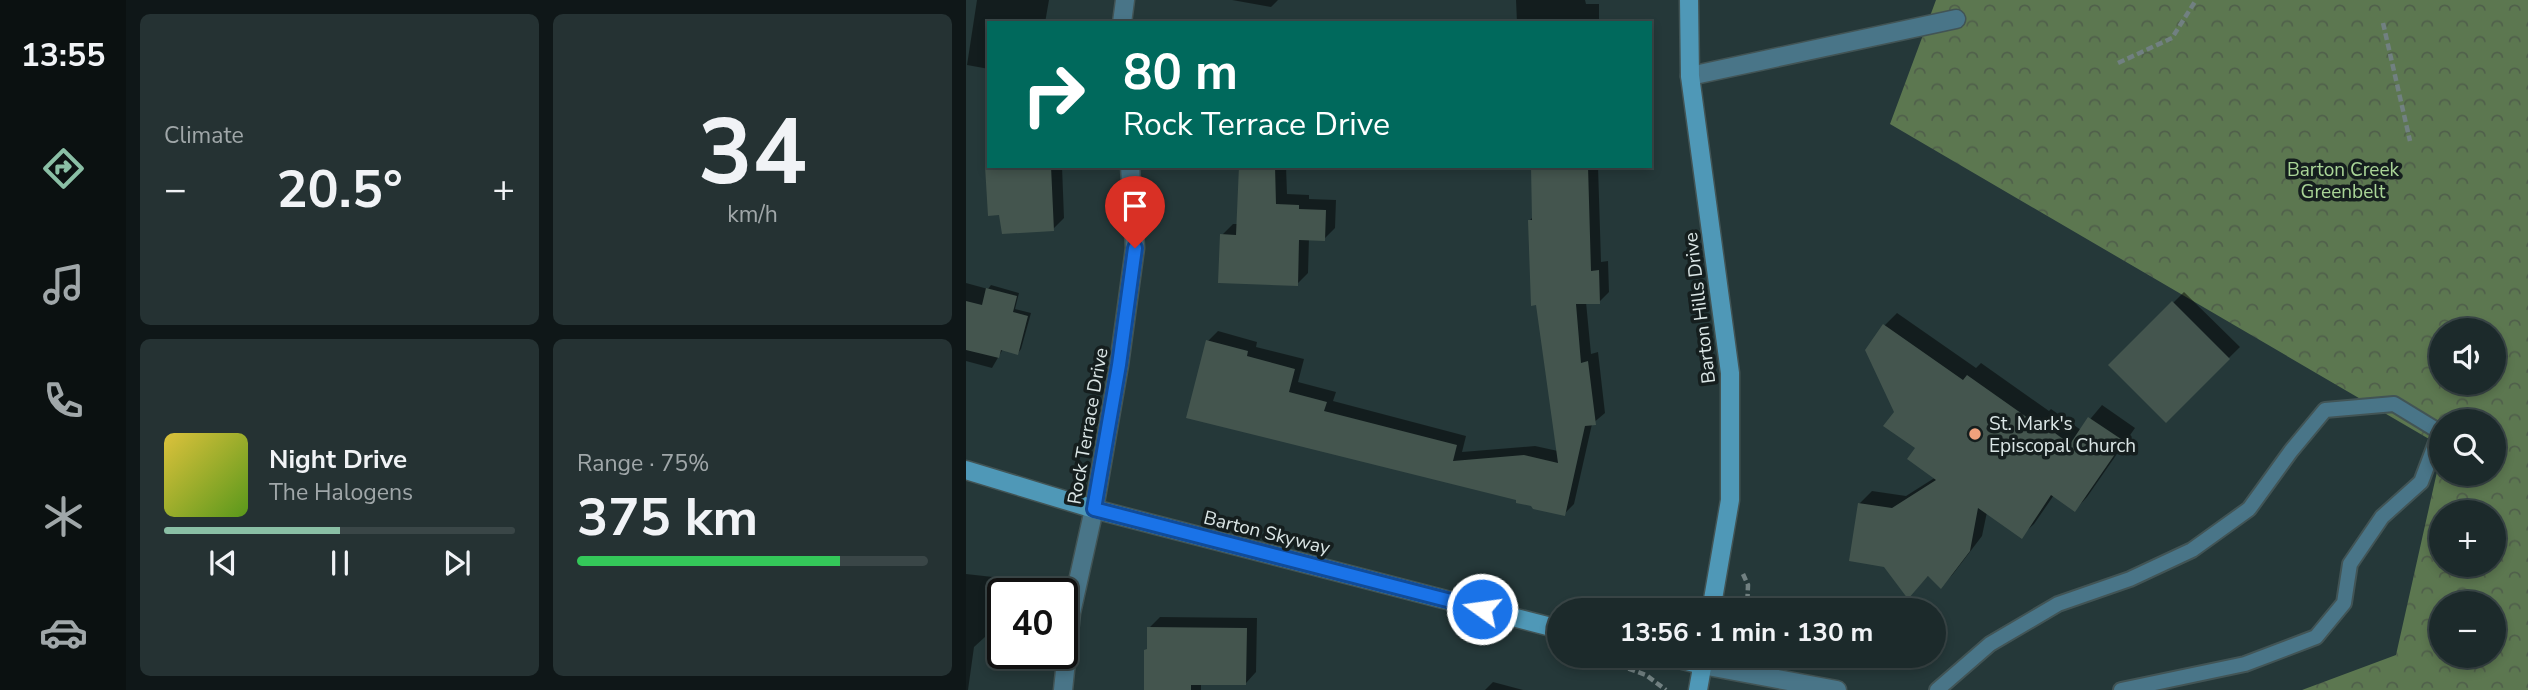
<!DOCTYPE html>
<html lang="en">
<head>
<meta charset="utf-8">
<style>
	:root { --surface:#1c2a2b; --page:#253233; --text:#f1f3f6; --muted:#a0a7a9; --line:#3a4647; --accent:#8abfa5 }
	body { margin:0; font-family:"Nunito Sans",sans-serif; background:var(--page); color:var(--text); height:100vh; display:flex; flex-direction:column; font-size:26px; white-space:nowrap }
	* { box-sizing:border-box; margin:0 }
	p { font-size:23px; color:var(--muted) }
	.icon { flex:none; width:38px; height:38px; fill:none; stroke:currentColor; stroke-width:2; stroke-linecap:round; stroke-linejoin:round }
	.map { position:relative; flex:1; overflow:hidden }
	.sheet { display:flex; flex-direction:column; gap:14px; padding:14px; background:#0f1718; width:840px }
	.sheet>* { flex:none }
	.hud { position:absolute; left:21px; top:21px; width:665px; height:147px; border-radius:0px; box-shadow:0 4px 10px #0003,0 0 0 2px var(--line); background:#00695c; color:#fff; overflow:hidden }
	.controls { position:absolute; left:1463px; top:318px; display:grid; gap:14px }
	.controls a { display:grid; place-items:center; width:77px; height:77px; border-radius:50%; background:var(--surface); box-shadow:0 4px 10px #0003,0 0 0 2px var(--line); font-size:35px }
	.speed { position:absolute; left:21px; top:578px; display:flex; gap:14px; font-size:35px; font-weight:700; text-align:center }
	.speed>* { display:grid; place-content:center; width:91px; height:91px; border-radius:50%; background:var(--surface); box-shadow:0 4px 10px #0003,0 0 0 2px var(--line); line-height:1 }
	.speed .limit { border:4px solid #111; border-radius:10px; background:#fff; color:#111 }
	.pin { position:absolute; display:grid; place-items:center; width:60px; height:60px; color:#fff; margin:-72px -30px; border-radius:50% 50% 50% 0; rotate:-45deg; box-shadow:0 0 7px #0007 }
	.pin .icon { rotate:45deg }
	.me { position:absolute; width:77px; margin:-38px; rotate:284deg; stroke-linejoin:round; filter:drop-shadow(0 0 5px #0008) }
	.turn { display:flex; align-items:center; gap:24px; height:147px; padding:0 21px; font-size:32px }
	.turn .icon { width:91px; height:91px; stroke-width:2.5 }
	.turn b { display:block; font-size:49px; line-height:60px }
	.big { font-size:52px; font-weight:700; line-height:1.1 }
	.sheet .widget { flex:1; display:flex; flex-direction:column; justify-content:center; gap:10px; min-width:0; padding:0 24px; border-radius:10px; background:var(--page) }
	.sheet .dial { align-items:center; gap:0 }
	.dial b { font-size:91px; line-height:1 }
	.song { display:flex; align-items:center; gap:21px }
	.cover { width:84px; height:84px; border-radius:10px; background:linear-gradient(135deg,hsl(50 70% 55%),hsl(90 70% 35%)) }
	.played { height:7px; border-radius:4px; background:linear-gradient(90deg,var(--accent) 50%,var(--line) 50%) }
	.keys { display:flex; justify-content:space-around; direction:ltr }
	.heat { display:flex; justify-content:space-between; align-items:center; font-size:38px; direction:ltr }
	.charge { height:10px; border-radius:5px; background:linear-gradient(90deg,#34c759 75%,var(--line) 0) }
	.sheet .tiles { flex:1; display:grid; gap:14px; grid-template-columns:repeat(2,1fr) }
	.trip { position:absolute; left:581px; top:598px; width:399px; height:70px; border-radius:35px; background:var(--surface); box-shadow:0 4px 10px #0003,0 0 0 2px var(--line); font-weight:700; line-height:70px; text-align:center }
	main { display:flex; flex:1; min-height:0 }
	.tabs { display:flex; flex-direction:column; width:126px; justify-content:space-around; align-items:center; background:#0b1111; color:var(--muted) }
	.tabs .icon { width:49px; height:49px }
	.tabs .current { color:var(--accent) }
	.tabs b { font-size:32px; color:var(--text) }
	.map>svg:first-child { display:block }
	.forest { fill:url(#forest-crowns); fill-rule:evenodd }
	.shadow { fill:#0007 }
	.building { fill:#44554e }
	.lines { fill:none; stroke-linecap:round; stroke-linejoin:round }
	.lane-casing { stroke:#425455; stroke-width:18 }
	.street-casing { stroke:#425455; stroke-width:21 }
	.secondary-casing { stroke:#425455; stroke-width:21 }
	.path { stroke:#718081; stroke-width:4.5; stroke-dasharray:7 3.5; stroke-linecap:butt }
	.lane { stroke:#497588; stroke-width:14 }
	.street { stroke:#497588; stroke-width:18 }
	.secondary { stroke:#4f98b7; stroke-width:18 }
	.route-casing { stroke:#114b97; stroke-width:18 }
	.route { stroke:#1a73e8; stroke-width:12 }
	.poi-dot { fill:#f1a17c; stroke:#151e1e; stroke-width:2.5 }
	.labels { text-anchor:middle; stroke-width:7; stroke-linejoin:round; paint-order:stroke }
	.park-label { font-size:19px; fill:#a9d597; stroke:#151e1e }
	.street-label { font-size:19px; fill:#dbe6e6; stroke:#151e1e }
	.poi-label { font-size:19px; fill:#dbe6e6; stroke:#151e1e; text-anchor:start }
</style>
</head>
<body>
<main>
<nav class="tabs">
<b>13:55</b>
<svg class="icon current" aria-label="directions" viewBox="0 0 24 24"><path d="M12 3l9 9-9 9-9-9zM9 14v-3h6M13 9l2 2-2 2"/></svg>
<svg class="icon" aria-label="music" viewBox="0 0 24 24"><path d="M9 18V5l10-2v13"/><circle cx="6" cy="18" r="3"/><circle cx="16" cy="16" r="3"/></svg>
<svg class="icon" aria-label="phone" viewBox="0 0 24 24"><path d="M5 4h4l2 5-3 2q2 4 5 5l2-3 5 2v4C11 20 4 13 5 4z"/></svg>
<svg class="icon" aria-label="climate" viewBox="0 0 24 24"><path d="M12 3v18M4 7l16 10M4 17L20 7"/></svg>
<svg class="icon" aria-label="car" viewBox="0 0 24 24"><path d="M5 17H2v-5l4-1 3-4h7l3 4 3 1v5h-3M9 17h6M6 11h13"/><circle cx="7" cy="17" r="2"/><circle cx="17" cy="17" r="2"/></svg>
</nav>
<section class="sheet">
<div class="tiles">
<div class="widget"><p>Climate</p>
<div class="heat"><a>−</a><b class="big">20.5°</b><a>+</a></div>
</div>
<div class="widget dial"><b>34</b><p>km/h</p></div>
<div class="widget">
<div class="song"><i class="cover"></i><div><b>Night Drive</b><p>The Halogens</p></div></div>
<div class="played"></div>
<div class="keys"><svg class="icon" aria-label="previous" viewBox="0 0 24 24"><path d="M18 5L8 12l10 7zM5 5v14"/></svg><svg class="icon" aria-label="pause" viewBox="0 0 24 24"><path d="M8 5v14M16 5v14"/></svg><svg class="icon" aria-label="next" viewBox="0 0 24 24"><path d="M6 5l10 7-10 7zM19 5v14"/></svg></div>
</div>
<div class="widget"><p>Range · 75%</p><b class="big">375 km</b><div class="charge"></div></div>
</div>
</section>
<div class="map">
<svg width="1562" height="690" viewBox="0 0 1562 690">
	<defs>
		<pattern id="forest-crowns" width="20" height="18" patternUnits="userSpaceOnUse" patternTransform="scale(1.75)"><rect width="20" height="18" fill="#5c7750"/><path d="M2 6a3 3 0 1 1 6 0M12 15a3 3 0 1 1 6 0" fill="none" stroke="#50604b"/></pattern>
	</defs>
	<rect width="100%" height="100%" fill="#253839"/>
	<path class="forest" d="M970,0H1562V690H1336L1430,655L1475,454V474H1528V422H1475V446L924,124ZM1475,331H1528V383H1475ZM1475,513H1528V565H1475ZM1475,604H1528V656H1475Z"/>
	<path class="shadow" d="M11,0H83L79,23H23V69L1,65Z
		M266,0H312L305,7Z
		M550,0H619L620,4H633V23H551Z
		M23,125V166H96L98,218L87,229L34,213L23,214L19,128Z
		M239,166H320L321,194L343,195V199L370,200L369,228L358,239L343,238L342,273L331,284L256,235L267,224H272L275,167Z
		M567,166H632L635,262L642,261L643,292L633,302H620L625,354L632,352L639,413L626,424L608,504L598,514L553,499L222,417L242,341L252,331L291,342L290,347L338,359L332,382L370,392L367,401L500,436L496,452L569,446L592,451L564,220L568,216Z
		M0,283L22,289L25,285L53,293L49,309L65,313L55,349L52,353L37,349L26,368L0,361Z
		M1218,292L1274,347L1200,420L1145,365Z
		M931,313L1010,368L1015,363L1083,411L1085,409L1115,430L1136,405L1169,428L1121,497L1109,510L1088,495L1068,524L1055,536L1021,512L1016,536L987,574L975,587L963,575L942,597L893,504L906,491L940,496L970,477L930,412L918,326Z
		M0,574L27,577L19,637L8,647L2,690H0Z
		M194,617L291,618L290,672L280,683H235V690H181L183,628Z
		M527,682L557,690H519Z"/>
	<path class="building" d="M19,166H85L88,231L36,234L33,215L22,216Z
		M273,166H309L310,204L333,205V209L360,210L359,241L333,240L332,286L252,283L254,234L270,235Z
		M565,166H622L625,271L633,270L634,304H610L615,363L622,361L630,425L619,426L599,516L567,509L565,506L550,503V500L220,418L240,340L282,351L281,356L329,369L323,392L361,402L358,411L491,445L487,461L558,455L592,463L570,305L565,306L562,220H566Z
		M20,288L51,296L47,312L62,316L52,355L35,350L33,358L29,357L0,350V301L16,305Z
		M1206,301L1264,359L1200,423L1142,365Z
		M917,324L997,380L1001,375L1069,423L1071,420L1104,444L1122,417L1158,441L1109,512L1085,495L1056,539L1012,508L1004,551L975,589L962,576L942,599L918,567L883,561L892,503L926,508L970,480L941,459L949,448L917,426L928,412L899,350Z
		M181,627L281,628L280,685H225V690H178V650L181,649Z"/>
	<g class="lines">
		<defs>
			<path id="lane" d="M971,690L1024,644L1092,604L1164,579L1226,550L1283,509L1325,451L1359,410L1428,404L1474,432L1455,482L1416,517L1384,564L1378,603L1350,637L1279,664L1155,690"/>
			<path id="street" d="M156,23L159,0
				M724,76L990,19
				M736,665L871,690
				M97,690L105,613L128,509L153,365L169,248L164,166"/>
			<path id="secondary" d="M723,0L724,76L764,373V500L745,611
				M0,470L128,509L593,629
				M702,656L736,665
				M732,690L738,656"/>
		</defs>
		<use href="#lane" class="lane-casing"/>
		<use href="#street" class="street-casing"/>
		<use href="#secondary" class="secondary-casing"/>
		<path class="path" d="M1417,23L1444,141
			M1152,63L1206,38L1230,0
			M777,574L782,585L781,611
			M646,656L658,667L680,675L700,690"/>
		<use href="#lane" class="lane"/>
		<use href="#street" class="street"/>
		<use href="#secondary" class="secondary"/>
	</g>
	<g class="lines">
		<defs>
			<path id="route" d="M169,248L153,365L128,509L516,609"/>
		</defs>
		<use href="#route" class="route-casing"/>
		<use href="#route" class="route"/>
	</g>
	<circle class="poi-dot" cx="1009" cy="434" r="7"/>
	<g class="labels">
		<g class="park-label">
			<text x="1377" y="176">Barton Creek<tspan x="1377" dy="22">Greenbelt</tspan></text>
		</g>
		<g class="street-label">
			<text transform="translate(733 308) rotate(-97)" y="7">Barton Hills Drive</text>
			<text transform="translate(121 426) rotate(-80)" y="7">Rock Terrace Drive</text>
			<text transform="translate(301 532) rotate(14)" y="7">Barton Skyway</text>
		</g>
		<g class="poi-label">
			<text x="1023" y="430">St. Mark's<tspan x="1023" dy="22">Episcopal Church</tspan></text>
		</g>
	</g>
</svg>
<div class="controls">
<a><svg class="icon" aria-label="sound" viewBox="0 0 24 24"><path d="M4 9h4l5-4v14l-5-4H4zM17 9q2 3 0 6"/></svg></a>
<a><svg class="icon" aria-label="search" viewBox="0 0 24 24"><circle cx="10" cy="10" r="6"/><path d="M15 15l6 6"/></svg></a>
<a>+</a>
<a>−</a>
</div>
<div class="speed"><div class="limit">40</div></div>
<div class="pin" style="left:169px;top:248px;background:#d93025"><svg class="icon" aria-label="arrive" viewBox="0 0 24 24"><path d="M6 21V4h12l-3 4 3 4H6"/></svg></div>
<svg class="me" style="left:516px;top:609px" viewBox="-20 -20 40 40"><circle r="17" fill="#1a73e8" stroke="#fff" stroke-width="3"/><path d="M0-11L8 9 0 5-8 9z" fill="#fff"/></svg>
<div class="trip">13:56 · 1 min · 130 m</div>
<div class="hud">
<div class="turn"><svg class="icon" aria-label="right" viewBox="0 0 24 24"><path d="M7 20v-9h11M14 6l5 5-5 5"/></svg><div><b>80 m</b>Rock Terrace Drive</div></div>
</div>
</div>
</main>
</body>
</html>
